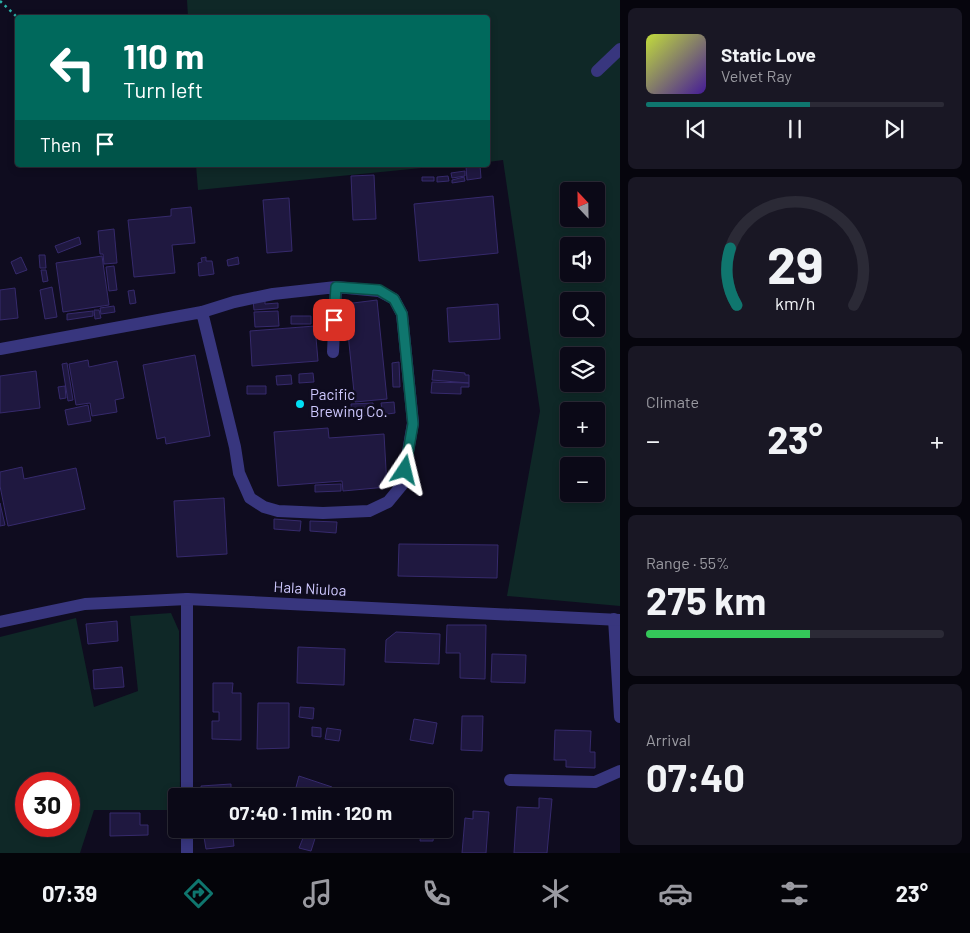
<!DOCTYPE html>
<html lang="en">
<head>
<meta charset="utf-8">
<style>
	:root { --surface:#0b0917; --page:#191724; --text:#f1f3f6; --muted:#9a9aa1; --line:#2b2a36; --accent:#0f766e }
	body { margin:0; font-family:Barlow,sans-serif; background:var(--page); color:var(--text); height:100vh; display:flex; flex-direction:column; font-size:19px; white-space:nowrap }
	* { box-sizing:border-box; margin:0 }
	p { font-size:16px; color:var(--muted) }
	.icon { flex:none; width:28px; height:28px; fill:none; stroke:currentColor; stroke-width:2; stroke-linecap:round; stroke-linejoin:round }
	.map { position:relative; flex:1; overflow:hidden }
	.side { display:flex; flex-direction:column; gap:8px; padding:8px; background:#06050d; width:350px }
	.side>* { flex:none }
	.banner { position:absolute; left:15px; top:15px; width:475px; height:152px; border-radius:5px; box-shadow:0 2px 8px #0003,0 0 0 1px var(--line); background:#00695c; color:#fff; overflow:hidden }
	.needle { width:32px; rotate:338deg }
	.buttons { position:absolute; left:560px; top:182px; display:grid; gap:10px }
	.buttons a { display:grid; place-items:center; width:45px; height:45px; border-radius:5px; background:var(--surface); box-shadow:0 2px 8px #0003,0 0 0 1px var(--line); font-size:25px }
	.speed { position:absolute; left:15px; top:772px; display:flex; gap:10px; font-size:25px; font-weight:700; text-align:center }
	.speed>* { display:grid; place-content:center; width:65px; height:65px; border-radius:50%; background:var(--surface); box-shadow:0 2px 8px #0003,0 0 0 1px var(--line); line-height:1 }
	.speed .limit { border:8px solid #d22; background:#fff; color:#111 }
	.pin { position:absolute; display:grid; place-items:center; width:42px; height:42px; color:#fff; margin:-21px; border-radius:10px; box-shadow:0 2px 8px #0006 }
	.me { position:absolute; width:55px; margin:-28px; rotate:10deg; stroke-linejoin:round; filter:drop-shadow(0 0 4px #0008) }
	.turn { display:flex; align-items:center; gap:18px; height:105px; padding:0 25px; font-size:22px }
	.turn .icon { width:65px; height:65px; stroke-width:2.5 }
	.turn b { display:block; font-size:35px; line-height:42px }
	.then { display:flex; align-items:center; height:48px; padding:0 25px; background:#0003; gap:10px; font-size:19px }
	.big { font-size:38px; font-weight:700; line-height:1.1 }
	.side .tile { flex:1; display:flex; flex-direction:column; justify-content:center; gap:8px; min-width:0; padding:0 18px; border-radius:8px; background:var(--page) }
	.side .dial { align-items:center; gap:0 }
	.dial svg { height:130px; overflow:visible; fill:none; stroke:var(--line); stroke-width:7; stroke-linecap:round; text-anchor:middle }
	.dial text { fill:var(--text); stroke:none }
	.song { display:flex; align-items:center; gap:15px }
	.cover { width:60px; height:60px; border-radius:8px; background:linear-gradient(135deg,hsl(70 70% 55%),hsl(260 70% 35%)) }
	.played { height:5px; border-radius:2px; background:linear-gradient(90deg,var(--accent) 55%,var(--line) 55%) }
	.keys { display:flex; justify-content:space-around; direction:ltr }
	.heat { display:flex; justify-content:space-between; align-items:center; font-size:28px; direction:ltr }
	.charge { height:8px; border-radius:4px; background:linear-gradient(90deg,#34c759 55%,var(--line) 0) }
	.trip { position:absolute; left:168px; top:788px; width:285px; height:50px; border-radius:5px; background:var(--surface); box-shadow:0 2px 8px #0003,0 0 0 1px var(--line); font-weight:700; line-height:50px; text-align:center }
	.menu { display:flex; height:80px; justify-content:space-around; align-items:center; background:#040409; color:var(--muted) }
	.menu .icon { width:35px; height:35px }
	.menu .active { color:var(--accent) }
	.menu b { font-size:22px; color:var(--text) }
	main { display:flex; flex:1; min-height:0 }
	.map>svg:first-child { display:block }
	.green { fill:#0f2827; fill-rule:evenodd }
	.building { fill:#1f1840; stroke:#362a6c }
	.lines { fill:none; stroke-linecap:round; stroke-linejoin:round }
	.path { stroke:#2cb0a7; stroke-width:2.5; stroke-dasharray:2.5 4; stroke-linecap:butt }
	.minor { stroke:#38367e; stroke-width:12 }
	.tertiary { stroke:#38367e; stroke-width:12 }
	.route-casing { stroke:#0a4d48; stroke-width:12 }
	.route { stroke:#0f766e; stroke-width:9 }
	.poi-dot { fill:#00dff4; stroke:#0f0c1f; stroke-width:2 }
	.labels { text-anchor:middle; stroke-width:5; stroke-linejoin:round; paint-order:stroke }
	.poi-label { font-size:15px; fill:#cfc9ff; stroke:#0f0c1f; text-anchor:start }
	.street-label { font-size:15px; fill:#cfc9ff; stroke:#0f0c1f }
</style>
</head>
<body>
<main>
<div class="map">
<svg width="620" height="853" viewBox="0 0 620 853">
	<rect width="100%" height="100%" fill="#0f0c1f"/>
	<path class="green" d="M187,0H620V606L507,596L540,411L503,160L488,162V18L188,17ZM569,191H596V219H569ZM569,246H596V274H569ZM569,301H596V329H569ZM569,356H596V384H569ZM569,411H596V439H569ZM569,466H596V494H569Z
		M196,165H452L198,190Z
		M171,613L179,631L180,796H176V810H94L80,853H0V637L76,618L94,707L138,691L130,616ZM26,784H69V826H26Z"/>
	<path class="building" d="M480,165L481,178L467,180L466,166Z
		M465,171V176L452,178L451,173Z
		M374,175L376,219L353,220L351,176Z
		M448,176L449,181L437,182V177Z
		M422,177H434V181H422Z
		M464,177L465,181L452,183V180Z
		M493,196L498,253L419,261L414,204Z
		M289,198L292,251L267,253L263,200Z
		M191,207L195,243L172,245L175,273L134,277L128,220L171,216V209Z
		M114,229L117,263L104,264L103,254H100L98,231Z
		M79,237L81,244L58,253L55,246Z
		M39,255H45L46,268H40Z
		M102,256L109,305L63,312L56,263Z
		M21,257L27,270L16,274L11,262Z
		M206,257V261H212L214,274L199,276L198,263L202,262L201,258Z
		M238,257L239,264L228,266L227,260Z
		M114,266L117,290L109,291L106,267Z
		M41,270H46L48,281L43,282Z
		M52,287L57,317L45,319L40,290Z
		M15,288L18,318L0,320V290Z
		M134,290L136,303L130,304L128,291Z
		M265,299V304L278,303V308L254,310L253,300Z
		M377,300L387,399L355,402L345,304Z
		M498,304L500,339L449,342L447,308Z
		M114,306L115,312L101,314L100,308Z
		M94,310H99L101,318L95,319Z
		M93,311V316L67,320V314Z
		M278,311L279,326L255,327L254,312Z
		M291,316H311V324H291Z
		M315,326L318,361L252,366L250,331Z
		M195,355L210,436L166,444L165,437L157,439L143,365Z
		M88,360L89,367L117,361L124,398L115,400L117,412L92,416L90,403L76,405L69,364Z
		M399,362L400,387H393L392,363Z
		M67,363L73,400L68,401L62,364Z
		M433,370L465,373V375H469V383L432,380Z
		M36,371L40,408L0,413V376Z
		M313,373L314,382L299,383V374Z
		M291,375L292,384L277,385L276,376Z
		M432,382L469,383V387H461V394L431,393Z
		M65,386L66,398L60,399L58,387Z
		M247,386H266V394H247Z
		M394,402L395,413L380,415L379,409H382L381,403Z
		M373,403L374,415L352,416L351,404Z
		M88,405L91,421L68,425L65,410Z
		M328,428L329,438L384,434L387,487L343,491L342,481L278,486L274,432Z
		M22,467L24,479L76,468L85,509L8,526L0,486V472Z
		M341,484V491L315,492V485Z
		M224,498L227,554L177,557L174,501Z
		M0,503L5,525L0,526Z
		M274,519L301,521L300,531L274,529Z
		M310,521L337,522L336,533L310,531Z
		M399,544L498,545L497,578L398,576Z
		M117,621L118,641L88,644L86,624Z
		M447,625H486L485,679L460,678V653H446Z
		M396,632L440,634L439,664L385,662L386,640Z
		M298,647L345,649L344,685L297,683Z
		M492,654L526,655L525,683L491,682Z
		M122,667L124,687L94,689L93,670Z
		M213,683H233L232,693H241V740L212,739V721H219V712H213Z
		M258,703H289V748L257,749Z
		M300,707L314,708L313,719L299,717Z
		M462,716H483L482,751L461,750Z
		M414,719L437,723L433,744L410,740Z
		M312,727L321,728V737L312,736Z
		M327,728L341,730L339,741L325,739Z
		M555,730L591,731L590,752H595V768L566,767V760H554Z
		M299,776L332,787L329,796H299L300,793L295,791Z
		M231,784V796H202L201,786Z
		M539,798L552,799L547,853H514L517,807L539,808Z
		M473,811L489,812L486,853H462L465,818L473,819Z
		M110,813H140V825H148V835L110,836Z
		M213,829H232L234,846L206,849L204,837L214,836Z
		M250,829H276V837L250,836Z
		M279,829H318L311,851L299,848L303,838L279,830Z
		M415,829H443V832H434L433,841H420L421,833H414Z"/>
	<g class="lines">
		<path class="path" d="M0,1L18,18"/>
		<path class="minor" d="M597,71L620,49
			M0,349L202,312L234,302L273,294L336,287L379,291L394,299L402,314L413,423L402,485L388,502L369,511L323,513L278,511L264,507L250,498L239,473L235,447L202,312
			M333,352L336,287
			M614,619L620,717
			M510,780L595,782L620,771
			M187,796V599
			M187,853V829"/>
		<path class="tertiary" d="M0,622L85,604L187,599L620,620"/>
	</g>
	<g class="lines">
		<defs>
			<path id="route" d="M334,320L336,287L379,290L394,299L402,314L413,424L405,470"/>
		</defs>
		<use href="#route" class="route-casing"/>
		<use href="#route" class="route"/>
	</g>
	<circle class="poi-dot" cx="300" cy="404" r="5"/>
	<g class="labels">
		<g class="poi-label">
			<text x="310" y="400">Pacific<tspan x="310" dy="17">Brewing Co.</tspan></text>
		</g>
		<g class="street-label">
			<text transform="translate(310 589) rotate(3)" y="5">Hala Niuloa</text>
		</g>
	</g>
</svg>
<div class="buttons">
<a><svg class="needle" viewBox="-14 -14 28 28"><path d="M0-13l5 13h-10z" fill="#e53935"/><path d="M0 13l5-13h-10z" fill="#9a9aa1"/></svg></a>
<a><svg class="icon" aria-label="sound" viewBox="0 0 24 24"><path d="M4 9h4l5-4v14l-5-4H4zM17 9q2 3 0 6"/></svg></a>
<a><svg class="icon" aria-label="search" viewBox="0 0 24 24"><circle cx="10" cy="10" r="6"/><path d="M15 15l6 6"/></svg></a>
<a><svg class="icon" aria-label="layers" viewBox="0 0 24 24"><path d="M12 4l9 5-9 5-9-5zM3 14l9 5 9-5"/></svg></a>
<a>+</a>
<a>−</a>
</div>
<div class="speed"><div class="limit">30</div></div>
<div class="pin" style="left:334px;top:320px;background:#d93025"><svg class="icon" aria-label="arrive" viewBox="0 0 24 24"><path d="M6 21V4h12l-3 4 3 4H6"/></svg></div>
<svg class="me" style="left:405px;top:470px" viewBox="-20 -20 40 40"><path d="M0-17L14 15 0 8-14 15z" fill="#0f766e" stroke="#fff" stroke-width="4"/></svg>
<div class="trip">07:40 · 1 min · 120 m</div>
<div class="banner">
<div class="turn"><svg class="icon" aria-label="left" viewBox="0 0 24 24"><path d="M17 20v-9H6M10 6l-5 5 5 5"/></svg><div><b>110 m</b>Turn left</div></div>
<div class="then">Then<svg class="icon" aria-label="arrive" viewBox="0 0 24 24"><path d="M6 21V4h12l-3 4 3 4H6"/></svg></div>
</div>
</div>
<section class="side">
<div class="tile">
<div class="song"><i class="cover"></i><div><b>Static Love</b><p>Velvet Ray</p></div></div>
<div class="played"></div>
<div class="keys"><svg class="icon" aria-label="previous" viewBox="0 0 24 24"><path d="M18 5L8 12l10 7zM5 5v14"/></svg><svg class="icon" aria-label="pause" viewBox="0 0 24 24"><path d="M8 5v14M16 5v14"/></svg><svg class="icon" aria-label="next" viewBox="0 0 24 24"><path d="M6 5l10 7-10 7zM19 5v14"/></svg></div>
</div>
<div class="tile dial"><svg viewBox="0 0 100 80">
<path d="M14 69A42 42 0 1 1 86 69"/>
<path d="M14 69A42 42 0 0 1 10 34" stroke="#0f766e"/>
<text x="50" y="56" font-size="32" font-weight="700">29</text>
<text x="50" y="72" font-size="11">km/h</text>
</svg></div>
<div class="tile"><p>Climate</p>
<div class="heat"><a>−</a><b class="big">23°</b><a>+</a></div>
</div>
<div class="tile"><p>Range · 55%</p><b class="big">275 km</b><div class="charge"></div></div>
<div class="tile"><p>Arrival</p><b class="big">07:40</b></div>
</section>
</main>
<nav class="menu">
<b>07:39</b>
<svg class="icon active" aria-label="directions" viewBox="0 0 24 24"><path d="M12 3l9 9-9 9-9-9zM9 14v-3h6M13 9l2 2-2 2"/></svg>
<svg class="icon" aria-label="music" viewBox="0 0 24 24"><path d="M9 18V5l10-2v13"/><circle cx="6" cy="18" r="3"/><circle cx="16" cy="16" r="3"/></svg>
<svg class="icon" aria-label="phone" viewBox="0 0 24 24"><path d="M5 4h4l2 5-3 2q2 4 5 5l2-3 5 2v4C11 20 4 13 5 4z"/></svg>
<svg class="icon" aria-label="climate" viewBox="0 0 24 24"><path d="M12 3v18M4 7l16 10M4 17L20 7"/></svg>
<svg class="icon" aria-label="car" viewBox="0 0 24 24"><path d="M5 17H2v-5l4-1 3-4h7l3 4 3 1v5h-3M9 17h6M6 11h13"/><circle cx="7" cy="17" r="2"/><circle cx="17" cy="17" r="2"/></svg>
<svg class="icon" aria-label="filters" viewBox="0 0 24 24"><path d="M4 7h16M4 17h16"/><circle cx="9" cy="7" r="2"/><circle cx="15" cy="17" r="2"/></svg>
<b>23°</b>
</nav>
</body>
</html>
